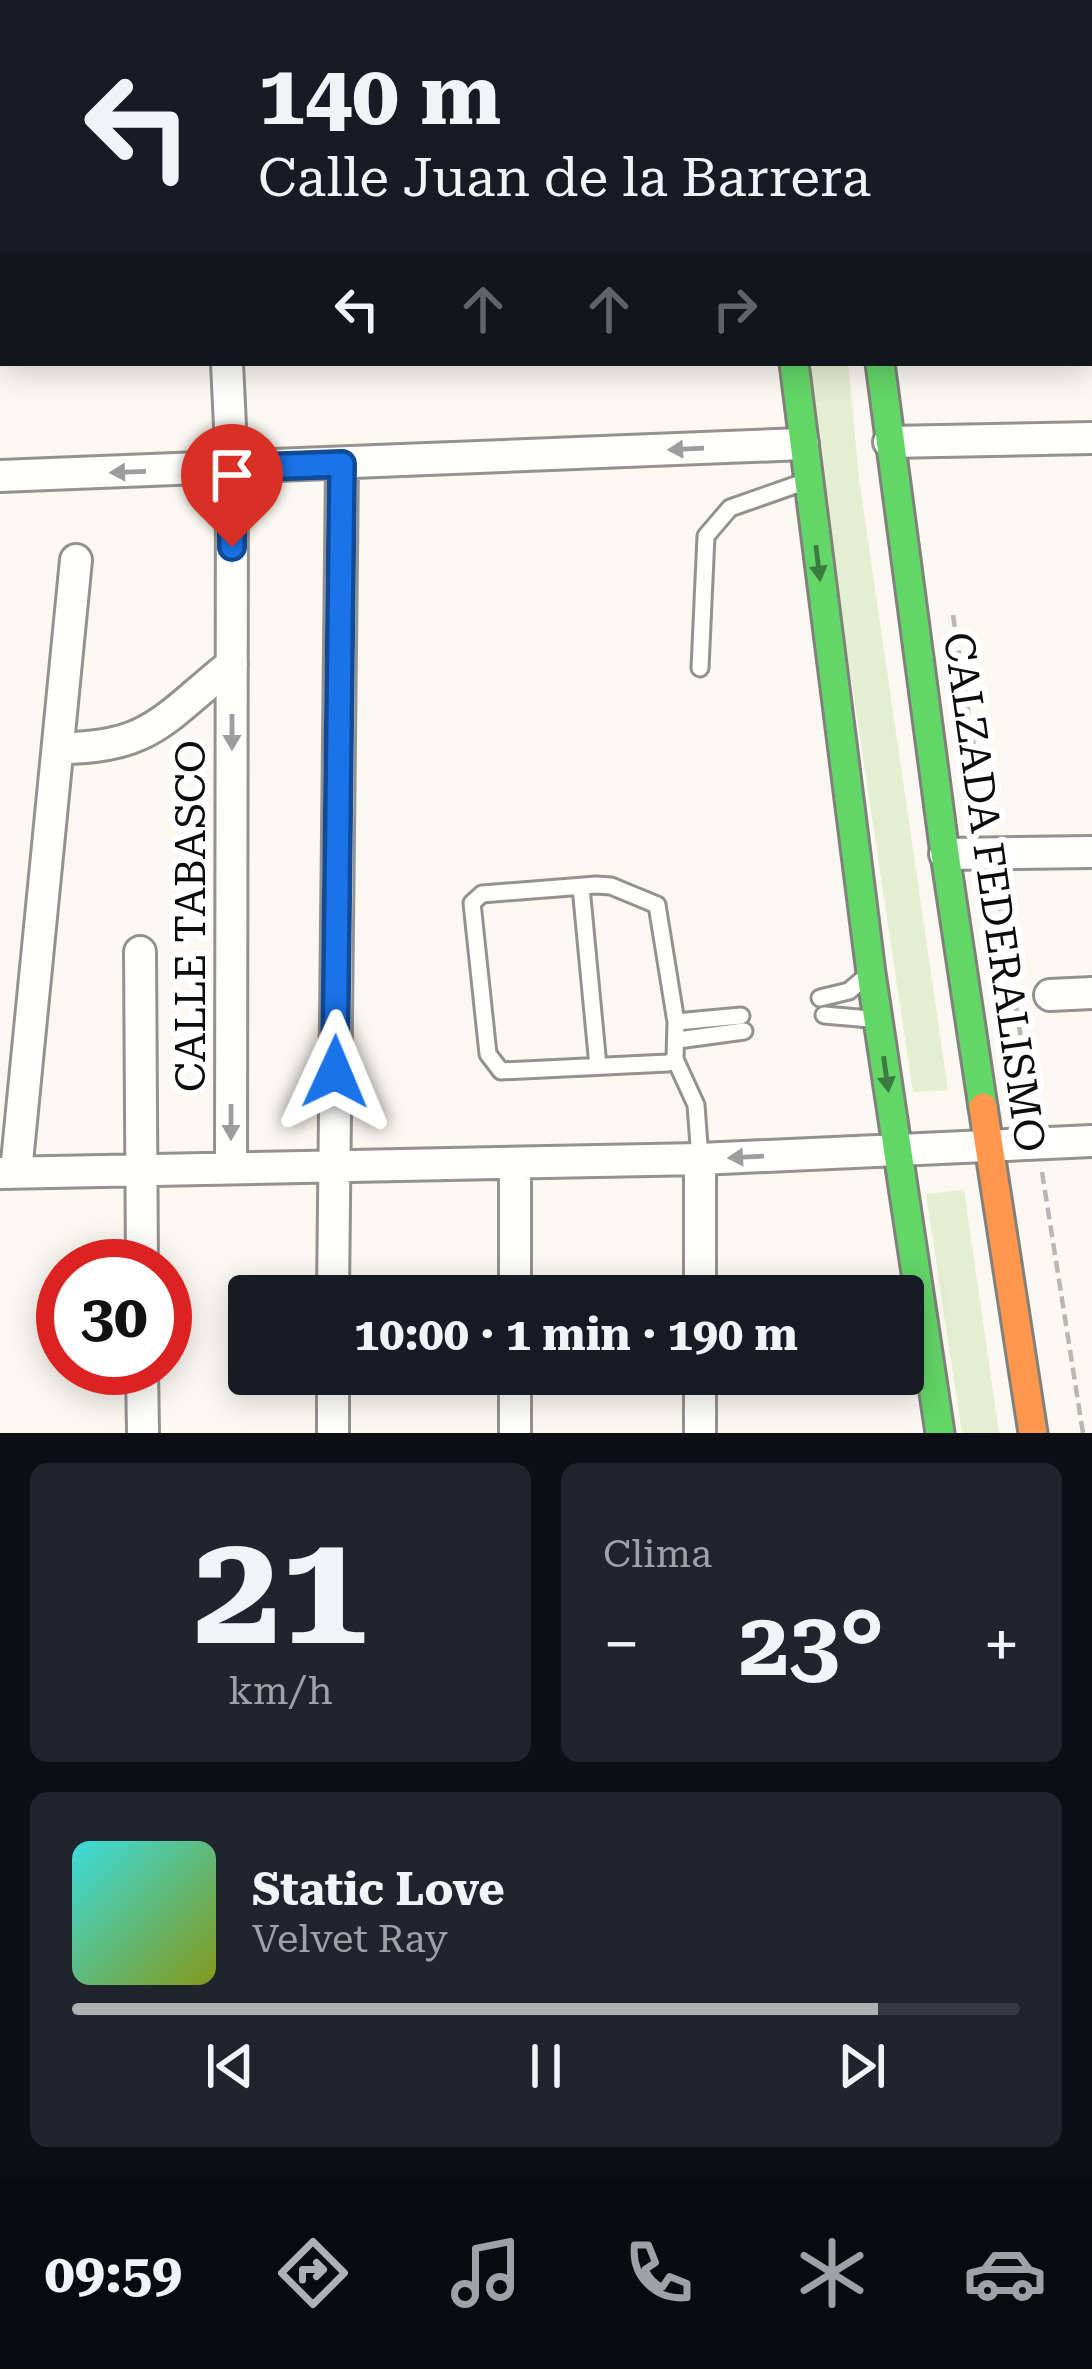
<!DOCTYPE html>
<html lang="es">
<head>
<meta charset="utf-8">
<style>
	:root { --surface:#171b24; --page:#20242c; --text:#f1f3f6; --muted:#9ea1a6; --line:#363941; --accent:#afb0b1 }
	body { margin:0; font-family:"Roboto Serif",serif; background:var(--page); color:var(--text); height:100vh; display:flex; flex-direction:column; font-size:45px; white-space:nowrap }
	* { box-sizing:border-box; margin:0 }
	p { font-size:39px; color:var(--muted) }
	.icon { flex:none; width:66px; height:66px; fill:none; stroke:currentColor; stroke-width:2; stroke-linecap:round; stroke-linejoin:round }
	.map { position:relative; height:1433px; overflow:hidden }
	.side { display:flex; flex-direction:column; gap:30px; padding:30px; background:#0d0f14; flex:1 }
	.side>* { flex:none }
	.hud { position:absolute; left:0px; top:0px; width:1092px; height:366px; box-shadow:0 6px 30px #0003; background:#171b24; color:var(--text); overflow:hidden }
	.speed { position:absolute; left:36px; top:1239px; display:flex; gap:24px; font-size:60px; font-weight:700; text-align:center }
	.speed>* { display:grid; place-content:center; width:156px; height:156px; border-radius:50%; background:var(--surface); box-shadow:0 6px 30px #0003; line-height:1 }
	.speed .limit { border:18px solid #d22; background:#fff; color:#111 }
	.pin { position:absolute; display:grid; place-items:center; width:102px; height:102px; color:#fff; margin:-123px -51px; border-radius:50% 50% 50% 0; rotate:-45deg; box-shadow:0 0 12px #0007 }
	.pin .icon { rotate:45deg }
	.me { position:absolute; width:132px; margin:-66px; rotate:1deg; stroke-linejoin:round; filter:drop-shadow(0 0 9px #0008) }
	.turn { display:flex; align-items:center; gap:42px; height:252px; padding:0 60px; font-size:54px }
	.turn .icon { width:156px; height:156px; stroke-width:2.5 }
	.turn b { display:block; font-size:84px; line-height:102px }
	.lanes { display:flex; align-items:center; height:114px; padding:0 60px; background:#0003; justify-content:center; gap:60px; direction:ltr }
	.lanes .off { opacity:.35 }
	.big { font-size:90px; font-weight:700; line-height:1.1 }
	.side .card { flex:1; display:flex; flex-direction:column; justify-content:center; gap:18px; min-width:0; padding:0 42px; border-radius:18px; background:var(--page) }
	.side .dial { align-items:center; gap:0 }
	.dial b { font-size:156px; line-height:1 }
	.song { display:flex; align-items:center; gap:36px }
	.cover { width:144px; height:144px; border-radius:18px; background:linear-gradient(135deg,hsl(180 70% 55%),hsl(70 70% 35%)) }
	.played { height:12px; border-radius:6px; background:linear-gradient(90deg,var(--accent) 85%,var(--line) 85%) }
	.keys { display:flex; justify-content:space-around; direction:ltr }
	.heat { display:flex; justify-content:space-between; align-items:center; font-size:66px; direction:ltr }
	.side .tiles { flex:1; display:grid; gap:30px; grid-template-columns:1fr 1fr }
	.card:last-child { grid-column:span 2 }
	.trip { position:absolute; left:228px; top:1275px; width:696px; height:120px; border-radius:12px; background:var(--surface); box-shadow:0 6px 30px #0003; font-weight:700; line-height:120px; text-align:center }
	.tabs { display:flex; height:192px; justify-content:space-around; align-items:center; background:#090b0e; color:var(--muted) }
	.tabs .icon { width:84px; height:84px }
	.tabs .current { color:var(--accent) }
	.tabs b { font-size:54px; color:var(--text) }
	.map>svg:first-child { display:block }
	.green { fill:#e3efd0 }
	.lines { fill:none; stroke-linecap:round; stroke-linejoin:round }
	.lane-casing { stroke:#93928f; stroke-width:21 }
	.street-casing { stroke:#93928f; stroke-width:36 }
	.fast-casing { stroke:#80807c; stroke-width:33 }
	.slow-casing { stroke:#80807c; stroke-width:33 }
	.path { stroke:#b7b7b5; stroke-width:4.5; stroke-dasharray:12 6; stroke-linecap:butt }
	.lane { stroke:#fefefd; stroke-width:15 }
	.street { stroke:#fefefd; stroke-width:30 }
	.fast { stroke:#63d668; stroke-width:27 }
	.slow { stroke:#ff974d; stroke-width:27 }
	.oneway { fill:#9d9d9d }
	.oneway2 { fill:#3c7b3f }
	.route-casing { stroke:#114b97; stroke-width:30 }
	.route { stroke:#1a73e8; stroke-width:21 }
	.labels { text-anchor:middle; stroke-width:12; stroke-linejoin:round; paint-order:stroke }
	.street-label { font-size:42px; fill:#0c0c0c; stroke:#fff }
</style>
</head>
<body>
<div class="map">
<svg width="1092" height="1433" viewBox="0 0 1092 1433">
	<rect width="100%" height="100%" fill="#faf8f0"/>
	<path class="green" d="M810,363H848L859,479L948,1090L913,1092L822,483Z
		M964,1190L999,1433H962L926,1194Z"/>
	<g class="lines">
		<defs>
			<path id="lane" d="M700,668L706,536L730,508L804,482
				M596,885L611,886L657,905L676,1022L675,1059L668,1063L501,1071L488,1054L472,903L482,894Z
				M581,887L598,1066
				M820,998L849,991L864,978
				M824,1015L870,1019
				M676,1022L741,1016
				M678,1040L744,1031
				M675,1059L696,1105L700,1159"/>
			<path id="street" d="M271,0V3
				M1037,0V3
				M1089,100H1092
				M0,173H3
				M1089,293H1092
				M227,363L232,468L231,1168
				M889,442L1092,438
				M0,476L803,444
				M58,748C151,749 165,717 232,664
				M945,854L1092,852
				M140,952L142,1266
				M1050,995L1092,993
				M700,1159V1296
				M515,1163V1296
				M16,1172L76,560
				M0,1173L700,1159L1092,1141
				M333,1296L342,464
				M142,1368L143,1433
				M515,1374V1433
				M700,1374V1433
				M333,1433V1374"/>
			<path id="fast" d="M756,0V3
				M840,0V3
				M794,363L871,973L940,1433
				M880,363L945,854L983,1107"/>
			<path id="slow" d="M983,1107L1033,1433"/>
		</defs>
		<use href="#lane" class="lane-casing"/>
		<use href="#street" class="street-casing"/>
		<use href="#fast" class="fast-casing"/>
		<use href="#slow" class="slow-casing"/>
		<path class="path" d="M953,615L986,823
			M996,881L1033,1113
			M1042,1172L1083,1433"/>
		<use href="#lane" class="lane"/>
		<use href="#street" class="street"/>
		<use href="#fast" class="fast"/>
		<use href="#slow" class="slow"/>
	</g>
	<defs><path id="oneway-solid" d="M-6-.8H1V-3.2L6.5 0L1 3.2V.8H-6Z" transform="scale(3)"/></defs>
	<g class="oneway">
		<use href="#oneway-solid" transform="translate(686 449) rotate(177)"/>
		<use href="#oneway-solid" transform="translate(128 472) rotate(178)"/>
		<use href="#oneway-solid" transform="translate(232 732) rotate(90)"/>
		<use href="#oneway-solid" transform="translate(231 1122) rotate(90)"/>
		<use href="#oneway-solid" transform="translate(746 1157) rotate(177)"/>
	</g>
	<g class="oneway2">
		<use href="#oneway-solid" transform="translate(818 563) rotate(83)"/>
		<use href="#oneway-solid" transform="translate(886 1074) rotate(82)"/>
	</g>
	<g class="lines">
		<defs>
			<path id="route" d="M232,547V468L342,464L335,1072"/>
		</defs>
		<use href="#route" class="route-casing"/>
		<use href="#route" class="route"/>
	</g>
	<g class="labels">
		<g class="street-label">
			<text transform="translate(995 892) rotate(82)" y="15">CALZADA FEDERALISMO</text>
			<text transform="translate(190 916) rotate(-90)" y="15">CALLE TABASCO</text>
		</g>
	</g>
</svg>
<div class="speed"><div class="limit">30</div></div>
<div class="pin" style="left:232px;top:547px;background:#d93025"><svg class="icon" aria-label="arrive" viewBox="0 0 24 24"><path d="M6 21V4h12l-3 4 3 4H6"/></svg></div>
<svg class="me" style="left:335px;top:1072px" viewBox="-20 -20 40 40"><path d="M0-17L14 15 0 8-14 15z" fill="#1a73e8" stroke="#fff" stroke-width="4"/></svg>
<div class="trip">10:00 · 1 min · 190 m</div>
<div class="hud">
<div class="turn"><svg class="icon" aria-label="left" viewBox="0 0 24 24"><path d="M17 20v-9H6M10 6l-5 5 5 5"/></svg><div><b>140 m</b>Calle Juan de la Barrera</div></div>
<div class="lanes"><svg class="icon" aria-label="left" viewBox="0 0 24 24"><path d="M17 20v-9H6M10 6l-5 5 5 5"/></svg><svg class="icon off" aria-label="ahead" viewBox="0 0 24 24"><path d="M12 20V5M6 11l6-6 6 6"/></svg><svg class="icon off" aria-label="ahead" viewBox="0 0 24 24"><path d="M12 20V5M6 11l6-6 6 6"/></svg><svg class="icon off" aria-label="right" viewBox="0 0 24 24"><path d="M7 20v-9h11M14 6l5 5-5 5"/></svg></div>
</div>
</div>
<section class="side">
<div class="tiles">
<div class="card dial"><b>21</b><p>km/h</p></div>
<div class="card"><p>Clima</p>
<div class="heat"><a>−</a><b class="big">23°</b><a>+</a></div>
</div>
<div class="card">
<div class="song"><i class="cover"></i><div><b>Static Love</b><p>Velvet Ray</p></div></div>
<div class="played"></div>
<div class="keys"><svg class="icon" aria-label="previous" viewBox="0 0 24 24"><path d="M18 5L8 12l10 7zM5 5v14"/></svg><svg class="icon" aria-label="pause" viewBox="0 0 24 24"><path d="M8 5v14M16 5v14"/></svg><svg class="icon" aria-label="next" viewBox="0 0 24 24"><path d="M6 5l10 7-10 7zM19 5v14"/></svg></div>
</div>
</div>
</section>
<nav class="tabs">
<b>09:59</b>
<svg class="icon current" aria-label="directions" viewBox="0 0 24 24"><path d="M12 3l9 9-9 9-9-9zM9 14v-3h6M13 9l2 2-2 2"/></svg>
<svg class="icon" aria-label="music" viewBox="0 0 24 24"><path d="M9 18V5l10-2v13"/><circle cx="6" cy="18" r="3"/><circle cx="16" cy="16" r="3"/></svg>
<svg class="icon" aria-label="phone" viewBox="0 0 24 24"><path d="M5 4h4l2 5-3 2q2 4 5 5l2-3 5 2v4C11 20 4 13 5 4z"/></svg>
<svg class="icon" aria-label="climate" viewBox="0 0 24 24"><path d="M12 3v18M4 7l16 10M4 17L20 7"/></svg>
<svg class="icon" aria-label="car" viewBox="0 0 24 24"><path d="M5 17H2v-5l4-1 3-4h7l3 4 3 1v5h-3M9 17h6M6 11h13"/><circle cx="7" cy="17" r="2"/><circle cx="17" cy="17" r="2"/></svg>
</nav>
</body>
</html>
